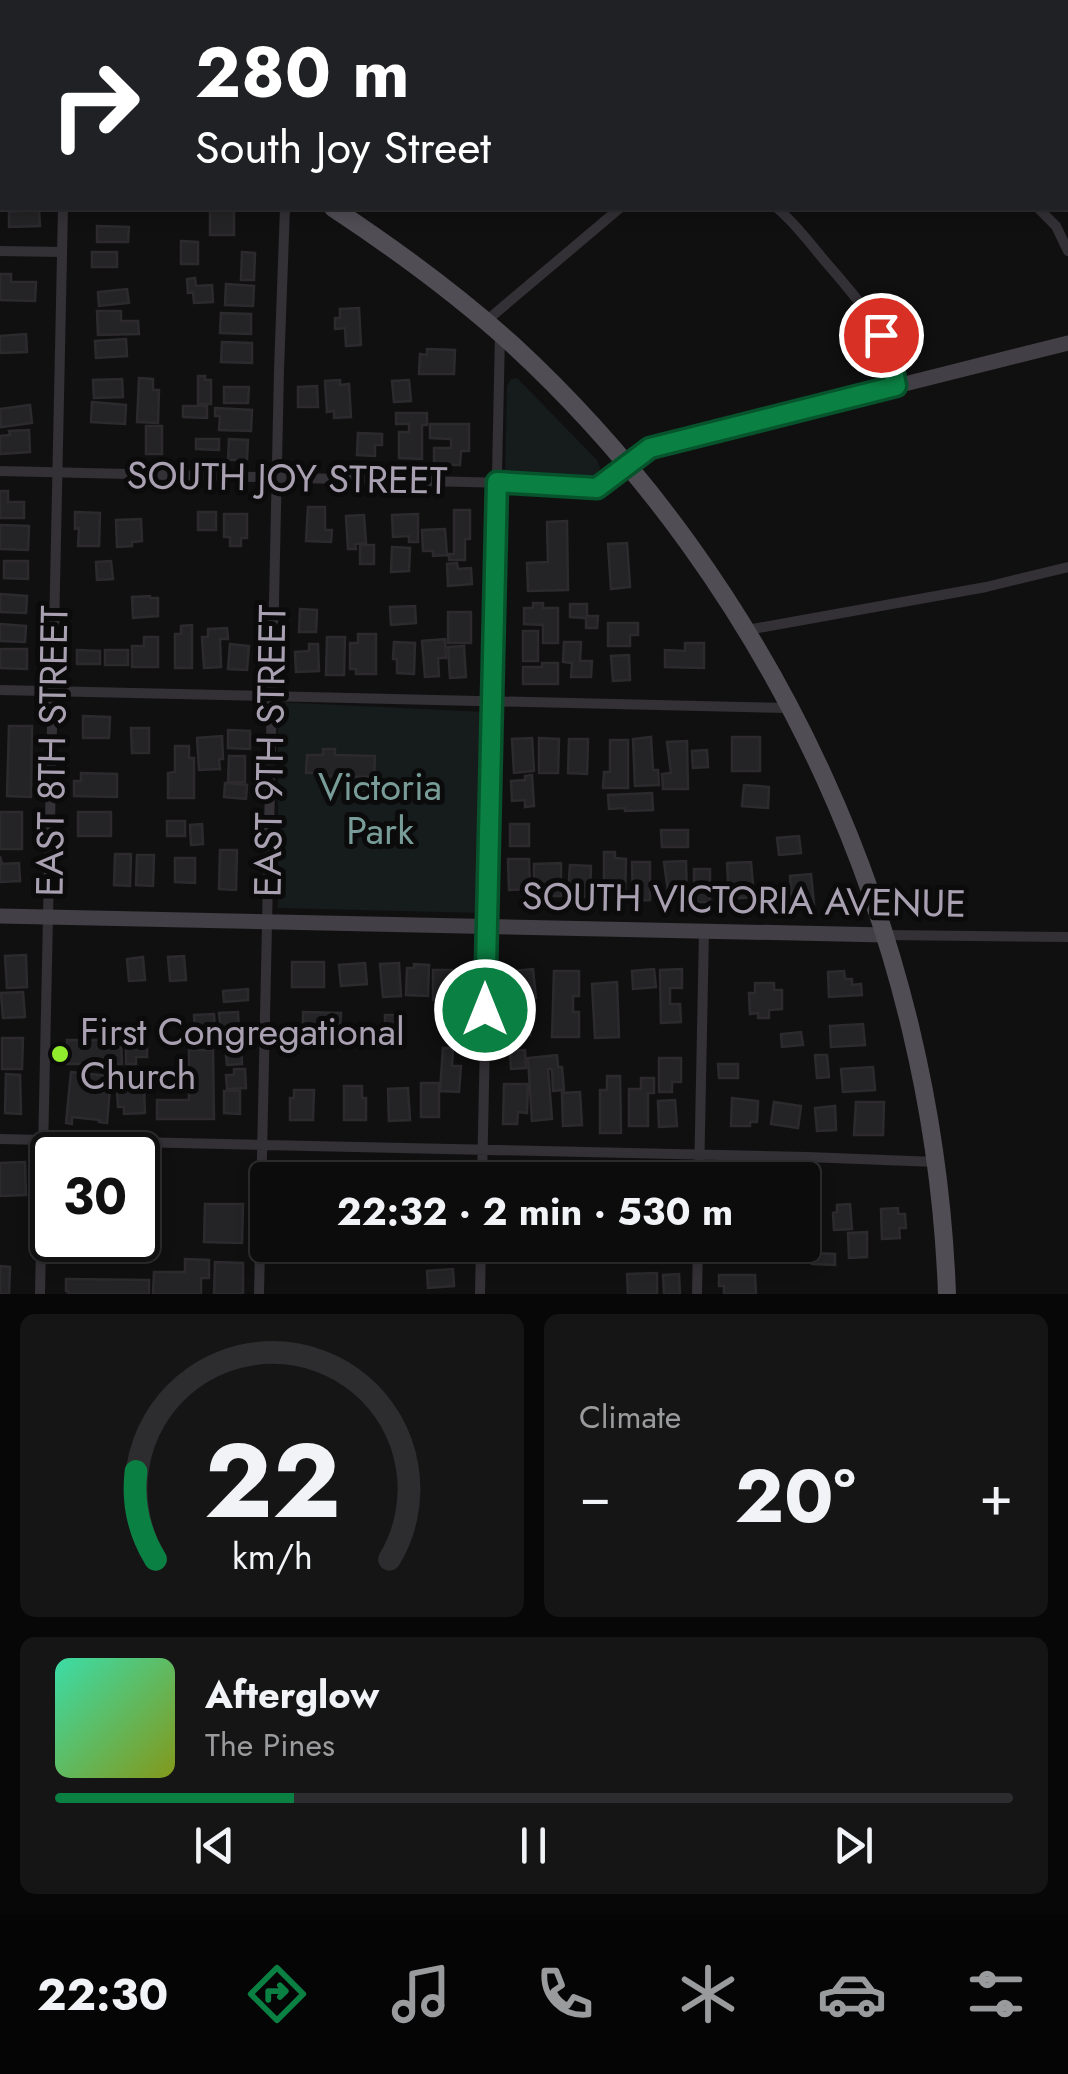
<!DOCTYPE html>
<html lang="en">
<head>
<meta charset="utf-8">
<style>
	:root { --surface:#0d0c0d; --page:#161516; --text:#f1f3f6; --muted:#9a9b9d; --line:#2d2c2e; --accent:#0b8043 }
	body { margin:0; font-family:Jost,sans-serif; background:var(--page); color:var(--text); height:100vh; display:flex; flex-direction:column; font-size:38px; white-space:nowrap }
	* { box-sizing:border-box; margin:0 }
	p { font-size:32px; color:var(--muted) }
	.icon { flex:none; width:55px; height:55px; fill:none; stroke:currentColor; stroke-width:2; stroke-linecap:round; stroke-linejoin:round }
	.map { position:relative; height:1294px; overflow:hidden }
	.sheet { display:flex; flex-direction:column; gap:20px; padding:20px; background:#070707; flex:1 }
	.sheet>* { flex:none }
	.banner { position:absolute; left:0px; top:0px; width:1070px; height:210px; box-shadow:0 5px 15px #0003,0 0 0 2px var(--line); background:#202124; color:#fff; overflow:hidden }
	.speed { position:absolute; left:30px; top:1132px; display:flex; gap:20px; font-size:50px; font-weight:700; text-align:center }
	.speed>* { display:grid; place-content:center; width:130px; height:130px; border-radius:50%; background:var(--surface); box-shadow:0 5px 15px #0003,0 0 0 2px var(--line); line-height:1 }
	.speed .limit { border:5px solid #111; border-radius:15px; background:#fff; color:#111 }
	.pin { position:absolute; display:grid; place-items:center; width:85px; height:85px; color:#fff; margin:-42px; border:5px solid #fff; border-radius:50%; box-shadow:0 2px 10px #0007 }
	.me { position:absolute; width:110px; margin:-55px; rotate:0deg; stroke-linejoin:round; filter:drop-shadow(0 0 8px #0008) }
	.turn { display:flex; align-items:center; gap:35px; height:210px; padding:0 30px; font-size:45px }
	.turn .icon { width:130px; height:130px; stroke-width:2.5 }
	.turn b { display:block; font-size:70px; line-height:85px }
	.big { font-size:75px; font-weight:700; line-height:1.1 }
	.sheet .widget { flex:1; display:flex; flex-direction:column; justify-content:center; gap:15px; min-width:0; padding:0 35px; border-radius:15px; background:var(--page) }
	.sheet .dial { align-items:center; gap:0 }
	.dial svg { height:260px; overflow:visible; fill:none; stroke:var(--line); stroke-width:7; stroke-linecap:round; text-anchor:middle }
	.dial text { fill:var(--text); stroke:none }
	.song { display:flex; align-items:center; gap:30px }
	.cover { width:120px; height:120px; border-radius:15px; background:linear-gradient(135deg,hsl(160 70% 55%),hsl(70 70% 35%)) }
	.played { height:10px; border-radius:5px; background:linear-gradient(90deg,var(--accent) 25%,var(--line) 25%) }
	.keys { display:flex; justify-content:space-around; direction:ltr }
	.heat { display:flex; justify-content:space-between; align-items:center; font-size:55px; direction:ltr }
	.sheet .tiles { flex:1; display:grid; gap:20px; grid-template-columns:1fr 1fr }
	.widget:last-child { grid-column:span 2 }
	.trip { position:absolute; left:250px; top:1162px; width:570px; height:100px; border-radius:10px; background:var(--surface); box-shadow:0 5px 15px #0003,0 0 0 2px var(--line); font-weight:700; line-height:100px; text-align:center }
	.menu { display:flex; height:160px; justify-content:space-around; align-items:center; background:#050505; color:var(--muted) }
	.menu .icon { width:70px; height:70px }
	.menu .selected { color:var(--accent) }
	.menu b { font-size:45px; color:var(--text) }
	.map>svg:first-child { display:block }
	.green { fill:#161b1b }
	.building { fill:#242325; stroke:#2c2a2d; stroke-width:2.5 }
	.lines { fill:none; stroke-linecap:round; stroke-linejoin:round }
	.street { stroke:#343136; stroke-width:10 }
	.secondary { stroke:#433f46; stroke-width:15 }
	.primary { stroke:#514d55; stroke-width:18 }
	.route-casing { stroke:#07532c; stroke-width:25 }
	.route { stroke:#0b8043; stroke-width:18 }
	.poi-dot { fill:#90ec2c; stroke:#0c0b0c; stroke-width:4 }
	.labels { text-anchor:middle; stroke-width:10; stroke-linejoin:round; paint-order:stroke }
	.street-label { font-size:38px; fill:#a9a1b1; stroke:#0c0b0c }
	.park-label { font-size:38px; fill:#789c98; stroke:#0c0b0c }
	.poi-label { font-size:38px; fill:#a9a1b1; stroke:#0c0b0c; text-anchor:start }
</style>
</head>
<body>
<div class="map">
<svg width="1068" height="1294" viewBox="0 0 1068 1294">
	<rect width="100%" height="100%" fill="#111011"/>
	<path class="green" d="M517,378L597,460L600,467L598,474L586,479L510,477L505,474L507,386L511,379Z
		M278,702L486,712L482,913L278,908Z"/>
	<path class="building" d="M39,210L40,226L9,227V212Z
		M210,210H234V235H210Z
		M97,226L129,227L128,242H97Z
		M181,241L198,242V264H181Z
		M92,252H117V267H92Z
		M242,252L255,253L254,280H241Z
		M0,274H11V282H36L35,301L0,300Z
		M195,278L196,286L212,285L213,302L194,303L193,292L188,293L187,279Z
		M226,284L254,286L253,306L225,305Z
		M127,289L129,303L99,306L98,292Z
		M359,308L361,345L346,346L345,328L335,329V318H340V309Z
		M97,311H121V321H138L139,334L98,335Z
		M221,313L251,314V334L220,333Z
		M26,334L27,352L0,353V336Z
		M126,339L127,356L96,358L95,341Z
		M222,342L252,343V363L221,362Z
		M427,349L455,350L454,374H419L420,354L427,355Z
		M198,376H205V380H211V404H198Z
		M139,378L153,379V390H159L158,423L137,422Z
		M122,379L123,397L94,398L93,380Z
		M340,380V385L349,384L351,417L334,418V411L327,412L325,381Z
		M409,380L411,401L394,402L392,381Z
		M317,386L318,407H298V387Z
		M224,387H249L248,403H224Z
		M92,402L126,405L125,424L91,422Z
		M30,405L32,423L1,427L0,409Z
		M183,406H207V418L183,417Z
		M215,408L252,410L251,431L219,430L220,416H215Z
		M396,413H427V425H422V459L399,458V432H409V424H396Z
		M430,424H469V451H461L460,465H434V448H451V439L430,438Z
		M146,426H162V454H146Z
		M29,430L30,452L0,454V436L10,435L9,431Z
		M358,433L382,434V445H375V456L357,455Z
		M196,439H219V450L196,449Z
		M229,439L248,440L247,460H228Z
		M0,491H8V502H24V518H0Z
		M308,507H325V530H332L331,542L306,541Z
		M454,510H470V539H465V560H449V554H454Z
		M75,512L100,513L99,546H78L79,528L75,529Z
		M198,512H216V530H198Z
		M224,514H247V538H241V546H230V537H224Z
		M418,514V542H409V536L393,537L392,515Z
		M364,515L366,543L355,544L356,549H348L346,516Z
		M141,519L142,541L132,542V546L117,547L116,520Z
		M567,521L568,590L528,591L527,563L548,562L547,522Z
		M0,525L29,526L28,550L0,549Z
		M445,529L447,555L433,556V551H423L422,530Z
		M627,543L630,587L611,589L608,544Z
		M360,545H374V564H360Z
		M392,547L410,548L409,571L391,572Z
		M4,561H28V579L4,578Z
		M111,561L113,579L97,580L96,562Z
		M457,563L458,569L471,568L472,584L448,586L447,564Z
		M0,594L27,596L26,613L0,612Z
		M150,596V598H158V616L133,618L132,597Z
		M533,603H543V608H558V643H543V625L524,624V608H533Z
		M570,604H587V616H598L597,628H586V618L570,617Z
		M415,606L416,623L391,625L390,607Z
		M300,609L317,610L316,632H299Z
		M448,612H471V643H448Z
		M608,623H638V635H630V646H608Z
		M0,624L26,626L25,642L0,641Z
		M192,625V668H175V634H181V626Z
		M227,628L228,639H220L221,667L204,668L202,637H208V629Z
		M523,631H538V661H523Z
		M358,634H376V674H356V669H350V643H358Z
		M144,637H158V667H132V646H144Z
		M327,637H345L344,675H326Z
		M445,639L446,658H438L439,676L425,677L422,641Z
		M394,642L415,643L414,674L397,673V659H393Z
		M564,642H581L580,661H592L591,677H571L572,663L563,662Z
		M685,643H704V668L665,667V650L685,651Z
		M230,644L249,646L247,670L228,669Z
		M309,644H318L319,671L296,672L295,652L309,651Z
		M464,646L466,677L450,678L448,647Z
		M0,649H27V669L0,668Z
		M77,650L100,651V664H77Z
		M105,650H128V665H105Z
		M629,655L630,680L613,681L611,656Z
		M542,663H558V684H523V667H542Z
		M83,716L110,717L109,738H83Z
		M9,726H32L31,797L7,796Z
		M131,728H149V753H132Z
		M228,730L250,731V749L228,748Z
		M222,736L223,759H219L220,769L199,770L197,738Z
		M651,737L653,770H658L659,785L635,786L633,739Z
		M732,737H760V771H732Z
		M532,738L534,771L514,773L512,739Z
		M539,738L559,739L558,773H539Z
		M569,739H588L587,774L568,773Z
		M610,740H628V788H603L604,772H610Z
		M687,741L688,789H663L662,774L671,773L667,742Z
		M175,746H189V758H194V798H168V773L175,772Z
		M323,749H335V755L375,756L374,777L322,776V773H306L307,755H323Z
		M707,750L708,767L693,768L692,751Z
		M229,756H245V782H228Z
		M81,773L117,774V797L74,796V781H81Z
		M532,775L534,806L525,807V800L512,801L511,781L525,780V776Z
		M225,783L247,785L246,799L224,797Z
		M744,785L769,787L768,808L742,806Z
		M652,793L653,810L625,811V808L609,809L608,795Z
		M0,812H22V849H0Z
		M78,812H111V836H78Z
		M167,821H185V836H167Z
		M202,824L203,844L191,845L190,825Z
		M510,824H529V846H510Z
		M661,830H688V847H662Z
		M799,836L801,853L779,855L777,838Z
		M220,850H237L236,890L219,889Z
		M604,852H615V858L626,859L625,898H604Z
		M115,854H131L130,886L114,885Z
		M137,855H154L153,886L136,885Z
		M0,856L2,864L19,863L20,881L0,882Z
		M175,858H195V883L175,882Z
		M508,859H529L530,889L509,890Z
		M686,861L687,897L669,899L664,862Z
		M632,862H650V900L633,901Z
		M751,862L754,897L729,899L727,863Z
		M561,863V896H534V864Z
		M570,865L591,866L590,897L568,896Z
		M694,869H710V902H694Z
		M811,874L814,904L792,906L790,876Z
		M26,955L27,987L7,988L5,956Z
		M184,956L186,980L170,981L168,957Z
		M143,957L145,980L129,981L127,959Z
		M292,962H324V987H292Z
		M365,963L367,984L341,986L339,965Z
		M399,963L401,996L383,997L380,964Z
		M414,964L429,965L428,996L406,995L407,968H414Z
		M533,969L536,998L515,1000L512,971Z
		M654,969L656,987L633,989L632,971Z
		M682,969V988H670V1004H680L681,1022L661,1023L660,970Z
		M433,970H452V1000H433Z
		M554,971H579V996H573V1012H579V1037H552Z
		M844,971L845,979H852V985L861,984L862,995L829,997L828,972Z
		M617,982L619,1037L595,1038L592,984Z
		M755,983H774V990H782V1009L769,1010V1018H758V1013L750,1014L749,993H755Z
		M248,989V1000L224,1002L223,991Z
		M23,992L25,1017L3,1018L1,993Z
		M238,1012L239,1031L221,1032L219,1013Z
		M303,1012L341,1013L340,1026L303,1028Z
		M214,1014L215,1030L195,1031L194,1015Z
		M385,1015H399L400,1034H385Z
		M529,1020L530,1035L506,1036L505,1021Z
		M863,1024L865,1045L831,1047L830,1026Z
		M801,1032L803,1045L782,1047L781,1034Z
		M2,1038H23L22,1069H2Z
		M67,1040H121L122,1064H67Z
		M126,1041L147,1042V1057H136V1064H126Z
		M241,1044L242,1064L227,1065L225,1045Z
		M443,1048H453L452,1066H461L459,1092L440,1091Z
		M189,1050H213L214,1119H157V1100H189Z
		M525,1050L526,1068L511,1069L510,1051Z
		M557,1055L558,1067H562L564,1090L553,1091L552,1069H548L552,1119L532,1121L528,1058Z
		M815,1055H827L829,1077L817,1078Z
		M659,1058H681V1082H672V1092H659Z
		M718,1064H738V1078H719Z
		M873,1067L875,1090L843,1092L841,1069Z
		M234,1069H245L246,1088L227,1089L226,1075H234Z
		M71,1072L111,1076L107,1123L99,1122L100,1120L72,1117V1124L66,1123Z
		M6,1074L20,1075L21,1114L5,1113Z
		M607,1076H620L621,1133H600V1090H607Z
		M641,1078H654V1093H648V1126H629V1089H641Z
		M421,1083H439V1117H421Z
		M504,1084H528L527,1113L518,1112L517,1124H503Z
		M344,1086H362V1098H366V1120H344Z
		M144,1088L145,1113L124,1114V1107H118L117,1089Z
		M408,1088L410,1120L389,1121L388,1089Z
		M294,1090H314L313,1120H290V1098H294Z
		M224,1091H240V1114L224,1113Z
		M580,1092L582,1125L563,1126L562,1093Z
		M732,1098L758,1101L757,1122H750V1126H731Z
		M675,1100L677,1126L659,1127L658,1101Z
		M774,1102L801,1106L798,1128L771,1124Z
		M856,1102H884L883,1135H854Z
		M835,1106L836,1130L817,1131L815,1108Z
		M25,1162L26,1195L0,1196V1163Z
		M205,1204H243L242,1243L204,1242Z
		M850,1204L852,1229L834,1230L833,1213L837,1212V1205Z
		M898,1208V1214H905L906,1228H899L900,1238L882,1239L881,1209Z
		M867,1232V1257L849,1258L848,1233Z
		M504,1245H548L547,1257L503,1255Z
		M812,1253L835,1254V1265L812,1264Z
		M185,1259L209,1260V1278H201V1294H153L154,1272H185Z
		M215,1262L243,1263V1294H214Z
		M0,1266L10,1267L9,1294H0Z
		M453,1269L454,1286L428,1288L427,1271Z
		M657,1273V1294H628L627,1274Z
		M679,1274L680,1294H664L663,1275Z
		M719,1275H755L756,1294H724V1286H719Z
		M66,1279L149,1280V1294H68V1291H66Z"/>
	<g class="lines">
		<path class="street" d="M430,0L434,2
			M692,0L695,2
			M502,2L505,0
			M878,2L882,0
			M777,208C795,223 809,242 824,260C861,303 885,328 896,386
			M1038,208L1056,226L1068,251
			M0,251L62,252
			M485,322L620,208
			M0,471L511,483L597,487L627,465
			M747,630L986,587L1068,567
			M0,690L789,708
			M885,935L1068,937
			M0,1139L807,1157L936,1162
			M482,1180L500,333
			M699,1180L704,931
			M40,1294L63,208
			M259,1294L279,370L285,208
			M480,1294L481,1245
			M697,1294L698,1245"/>
		<path class="secondary" d="M11,0V2
			M147,2L150,0
			M627,465L650,448L1068,343
			M0,916L885,935"/>
		<path class="primary" d="M0,51L2,52
			M333,208C395,249 457,294 513,345C776,588 934,936 947,1294"/>
	</g>
	<g class="lines">
		<defs>
			<path id="route" d="M485,1010L497,482L597,488L650,448L896,386L892,364L881,335"/>
		</defs>
		<use href="#route" class="route-casing"/>
		<use href="#route" class="route"/>
	</g>
	<circle class="poi-dot" cx="60" cy="1054" r="10"/>
	<g class="labels">
		<g class="street-label">
			<text transform="translate(287 478) rotate(1)" y="13">SOUTH JOY STREET</text>
			<text transform="translate(52 751) rotate(-89)" y="13">EAST 8TH STREET</text>
			<text transform="translate(270 751) rotate(-89)" y="13">EAST 9TH STREET</text>
			<text transform="translate(744 900) rotate(1)" y="13">SOUTH VICTORIA AVENUE</text>
		</g>
		<g class="park-label">
			<text x="380" y="800">Victoria<tspan x="380" dy="44">Park</tspan></text>
		</g>
		<g class="poi-label">
			<text x="80" y="1045">First Congregational<tspan x="80" dy="44">Church</tspan></text>
		</g>
	</g>
</svg>
<div class="speed"><div class="limit">30</div></div>
<div class="pin" style="left:881px;top:335px;background:#d93025"><svg class="icon" aria-label="arrive" viewBox="0 0 24 24"><path d="M6 21V4h12l-3 4 3 4H6"/></svg></div>
<svg class="me" style="left:485px;top:1010px" viewBox="-20 -20 40 40"><circle r="17" fill="#0b8043" stroke="#fff" stroke-width="3"/><path d="M0-11L8 9 0 5-8 9z" fill="#fff"/></svg>
<div class="trip">22:32 · 2 min · 530 m</div>
<div class="banner">
<div class="turn"><svg class="icon" aria-label="right" viewBox="0 0 24 24"><path d="M7 20v-9h11M14 6l5 5-5 5"/></svg><div><b>280 m</b>South Joy Street</div></div>
</div>
</div>
<section class="sheet">
<div class="tiles">
<div class="widget dial"><svg viewBox="0 0 100 80">
<path d="M14 69A42 42 0 1 1 86 69"/>
<path d="M14 69A42 42 0 0 1 8 42" stroke="#0b8043"/>
<text x="50" y="56" font-size="32" font-weight="700">22</text>
<text x="50" y="72" font-size="11">km/h</text>
</svg></div>
<div class="widget"><p>Climate</p>
<div class="heat"><a>−</a><b class="big">20°</b><a>+</a></div>
</div>
<div class="widget">
<div class="song"><i class="cover"></i><div><b>Afterglow</b><p>The Pines</p></div></div>
<div class="played"></div>
<div class="keys"><svg class="icon" aria-label="previous" viewBox="0 0 24 24"><path d="M18 5L8 12l10 7zM5 5v14"/></svg><svg class="icon" aria-label="pause" viewBox="0 0 24 24"><path d="M8 5v14M16 5v14"/></svg><svg class="icon" aria-label="next" viewBox="0 0 24 24"><path d="M6 5l10 7-10 7zM19 5v14"/></svg></div>
</div>
</div>
</section>
<nav class="menu">
<b>22:30</b>
<svg class="icon selected" aria-label="directions" viewBox="0 0 24 24"><path d="M12 3l9 9-9 9-9-9zM9 14v-3h6M13 9l2 2-2 2"/></svg>
<svg class="icon" aria-label="music" viewBox="0 0 24 24"><path d="M9 18V5l10-2v13"/><circle cx="6" cy="18" r="3"/><circle cx="16" cy="16" r="3"/></svg>
<svg class="icon" aria-label="phone" viewBox="0 0 24 24"><path d="M5 4h4l2 5-3 2q2 4 5 5l2-3 5 2v4C11 20 4 13 5 4z"/></svg>
<svg class="icon" aria-label="climate" viewBox="0 0 24 24"><path d="M12 3v18M4 7l16 10M4 17L20 7"/></svg>
<svg class="icon" aria-label="car" viewBox="0 0 24 24"><path d="M5 17H2v-5l4-1 3-4h7l3 4 3 1v5h-3M9 17h6M6 11h13"/><circle cx="7" cy="17" r="2"/><circle cx="17" cy="17" r="2"/></svg>
<svg class="icon" aria-label="filters" viewBox="0 0 24 24"><path d="M4 7h16M4 17h16"/><circle cx="9" cy="7" r="2"/><circle cx="15" cy="17" r="2"/></svg>
</nav>
</body>
</html>
